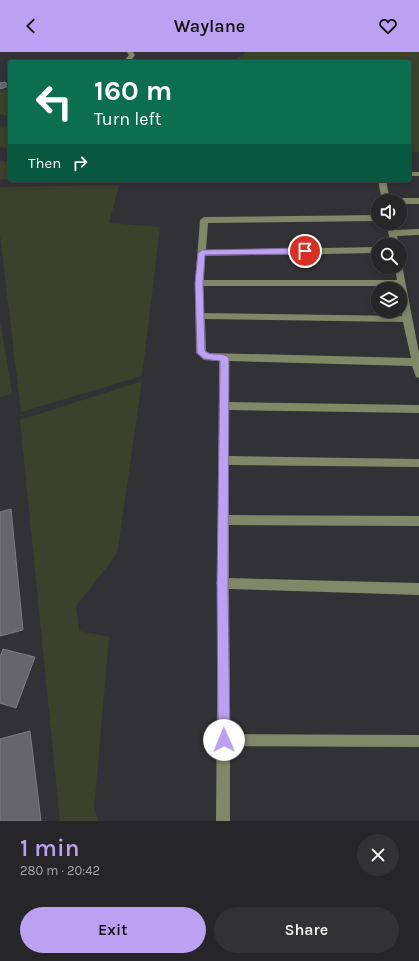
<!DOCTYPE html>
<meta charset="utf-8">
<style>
:root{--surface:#262628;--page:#323234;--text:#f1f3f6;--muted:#a4a5a8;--line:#424345;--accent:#bca0f2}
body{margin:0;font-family:Karla,sans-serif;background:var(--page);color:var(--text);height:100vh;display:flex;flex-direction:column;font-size:15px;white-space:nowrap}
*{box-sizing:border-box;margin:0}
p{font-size:13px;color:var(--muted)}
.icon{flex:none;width:22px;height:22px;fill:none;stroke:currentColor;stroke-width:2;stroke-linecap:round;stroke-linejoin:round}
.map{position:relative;height:769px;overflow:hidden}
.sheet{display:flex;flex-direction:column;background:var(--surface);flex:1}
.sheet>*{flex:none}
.banner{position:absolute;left:8px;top:8px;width:403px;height:122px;border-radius:4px;box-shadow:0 2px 6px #0003,0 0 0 1px var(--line);background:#0b6e4f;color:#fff;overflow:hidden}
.fabs{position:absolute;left:371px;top:142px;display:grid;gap:8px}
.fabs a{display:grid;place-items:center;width:36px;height:36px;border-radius:50%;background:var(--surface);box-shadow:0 2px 6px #0003,0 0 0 1px var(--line);font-size:20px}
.pin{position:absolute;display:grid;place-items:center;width:34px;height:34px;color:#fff;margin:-17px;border:2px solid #fff;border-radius:50%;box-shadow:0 1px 4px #0007}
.me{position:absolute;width:44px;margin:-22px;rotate:359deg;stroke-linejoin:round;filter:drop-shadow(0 0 3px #0008)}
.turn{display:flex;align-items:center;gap:14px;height:84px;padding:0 20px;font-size:18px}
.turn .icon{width:52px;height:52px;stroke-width:2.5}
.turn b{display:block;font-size:28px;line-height:34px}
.then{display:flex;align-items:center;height:38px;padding:0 20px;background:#0003;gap:8px;font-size:15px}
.round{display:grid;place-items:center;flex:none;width:42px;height:42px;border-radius:21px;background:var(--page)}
.head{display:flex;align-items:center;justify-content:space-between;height:68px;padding:0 20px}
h1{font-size:24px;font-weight:600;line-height:30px;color:var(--accent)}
.button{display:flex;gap:8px;margin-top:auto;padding:8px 20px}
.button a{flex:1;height:46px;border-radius:24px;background:var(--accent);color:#111;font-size:16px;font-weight:600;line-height:46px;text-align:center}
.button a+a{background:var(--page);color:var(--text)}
header{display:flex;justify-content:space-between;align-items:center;height:52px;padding:0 20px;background:var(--accent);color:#111;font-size:18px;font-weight:600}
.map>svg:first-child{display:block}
.green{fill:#3c412b}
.building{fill:#66666a;stroke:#7c7c81}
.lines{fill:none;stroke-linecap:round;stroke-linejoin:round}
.minor{fill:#818769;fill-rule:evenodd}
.route{fill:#bca0f2;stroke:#7a689d}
</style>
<header><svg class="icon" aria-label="back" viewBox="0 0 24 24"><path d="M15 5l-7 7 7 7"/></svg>Waylane<svg class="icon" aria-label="heart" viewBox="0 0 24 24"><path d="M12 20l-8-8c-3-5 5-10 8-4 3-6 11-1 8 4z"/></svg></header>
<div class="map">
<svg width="419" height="769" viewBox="0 0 419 769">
<rect width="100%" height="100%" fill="#323236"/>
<g class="green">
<polygon points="245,0 419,0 419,100 409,100 409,10 229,10 244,3"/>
<polygon points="10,37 10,64 0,62 0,39"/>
<polygon points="10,75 10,97 0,95 0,76"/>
<polygon points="0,109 10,110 10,127 0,127"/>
<polygon points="119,133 109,171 160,175 142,324 21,360 0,183 0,135"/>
<polygon points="0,270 12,342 0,345"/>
<polygon points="142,329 117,502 76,554 79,579 109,585 94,757 99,769 60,769 20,368"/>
</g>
<g class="building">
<polygon points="5,30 9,34 0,37 0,31"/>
<polygon points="11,457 23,578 0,584 0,460"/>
<polygon points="3,597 35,605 16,656 0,651 0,605"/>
<polygon points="30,679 41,769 0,769 0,687"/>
</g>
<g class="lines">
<g class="minor">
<polygon points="127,0 133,0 135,3 130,10 123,10 129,3"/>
<rect x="409" y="120" width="10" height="4"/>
<polygon points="378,128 386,128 390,149 382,149"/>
<polygon points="400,146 419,146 419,152 400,152 400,149 396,149"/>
<path d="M378 163V169L208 171 206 198 378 195V201L205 204 204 228H397L395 215H400V212L402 213 419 301V326L416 325 412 314 229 309V350L419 353V361L229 358V404L419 407V415L229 413V463L419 464V474L229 473V526L419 531V543L229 537 230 682 419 683V695L230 694V769H216L218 534 216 531 218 527 219 309 204 308 196 301 195 231 200 168 204 165ZM203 234H398V237H400L402 264 204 261ZM205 267 403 270 411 306 209 301 206 299Z"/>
<polygon points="386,171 394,171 396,178 419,177 419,183 397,184 399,193 391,193"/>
</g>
</g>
<path class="route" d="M305 196 308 199 305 202 205 203 203 231 205 299C212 305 223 299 229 306L228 531 230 688 228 692 224 694 220 692 218 688 217 531 220 309 204 307 197 301 195 231 198 201 202 198Z"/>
</svg>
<div class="fabs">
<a><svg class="icon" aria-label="sound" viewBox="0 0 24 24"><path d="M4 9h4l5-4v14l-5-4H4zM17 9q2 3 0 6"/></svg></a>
<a><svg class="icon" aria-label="search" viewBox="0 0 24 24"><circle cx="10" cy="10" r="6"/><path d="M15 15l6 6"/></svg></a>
<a><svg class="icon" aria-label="layers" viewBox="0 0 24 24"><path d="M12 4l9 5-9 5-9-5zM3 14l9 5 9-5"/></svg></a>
</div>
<div class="pin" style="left:305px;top:199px;background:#d93025"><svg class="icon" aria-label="arrive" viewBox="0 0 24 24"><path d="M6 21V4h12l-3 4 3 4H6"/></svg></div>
<svg class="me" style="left:224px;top:688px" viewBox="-20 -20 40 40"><circle r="19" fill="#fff"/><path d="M0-13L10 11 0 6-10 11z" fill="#bca0f2"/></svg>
<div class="banner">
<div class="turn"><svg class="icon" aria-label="left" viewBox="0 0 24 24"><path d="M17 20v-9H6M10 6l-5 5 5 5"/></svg><div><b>160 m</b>Turn left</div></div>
<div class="then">Then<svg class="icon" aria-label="right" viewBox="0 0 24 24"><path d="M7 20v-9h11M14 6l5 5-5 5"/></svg></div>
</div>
</div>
<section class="sheet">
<div class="head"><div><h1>1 min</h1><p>280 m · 20:42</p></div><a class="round"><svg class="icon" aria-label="close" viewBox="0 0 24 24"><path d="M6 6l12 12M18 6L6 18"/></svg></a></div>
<div class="button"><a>Exit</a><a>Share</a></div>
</section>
